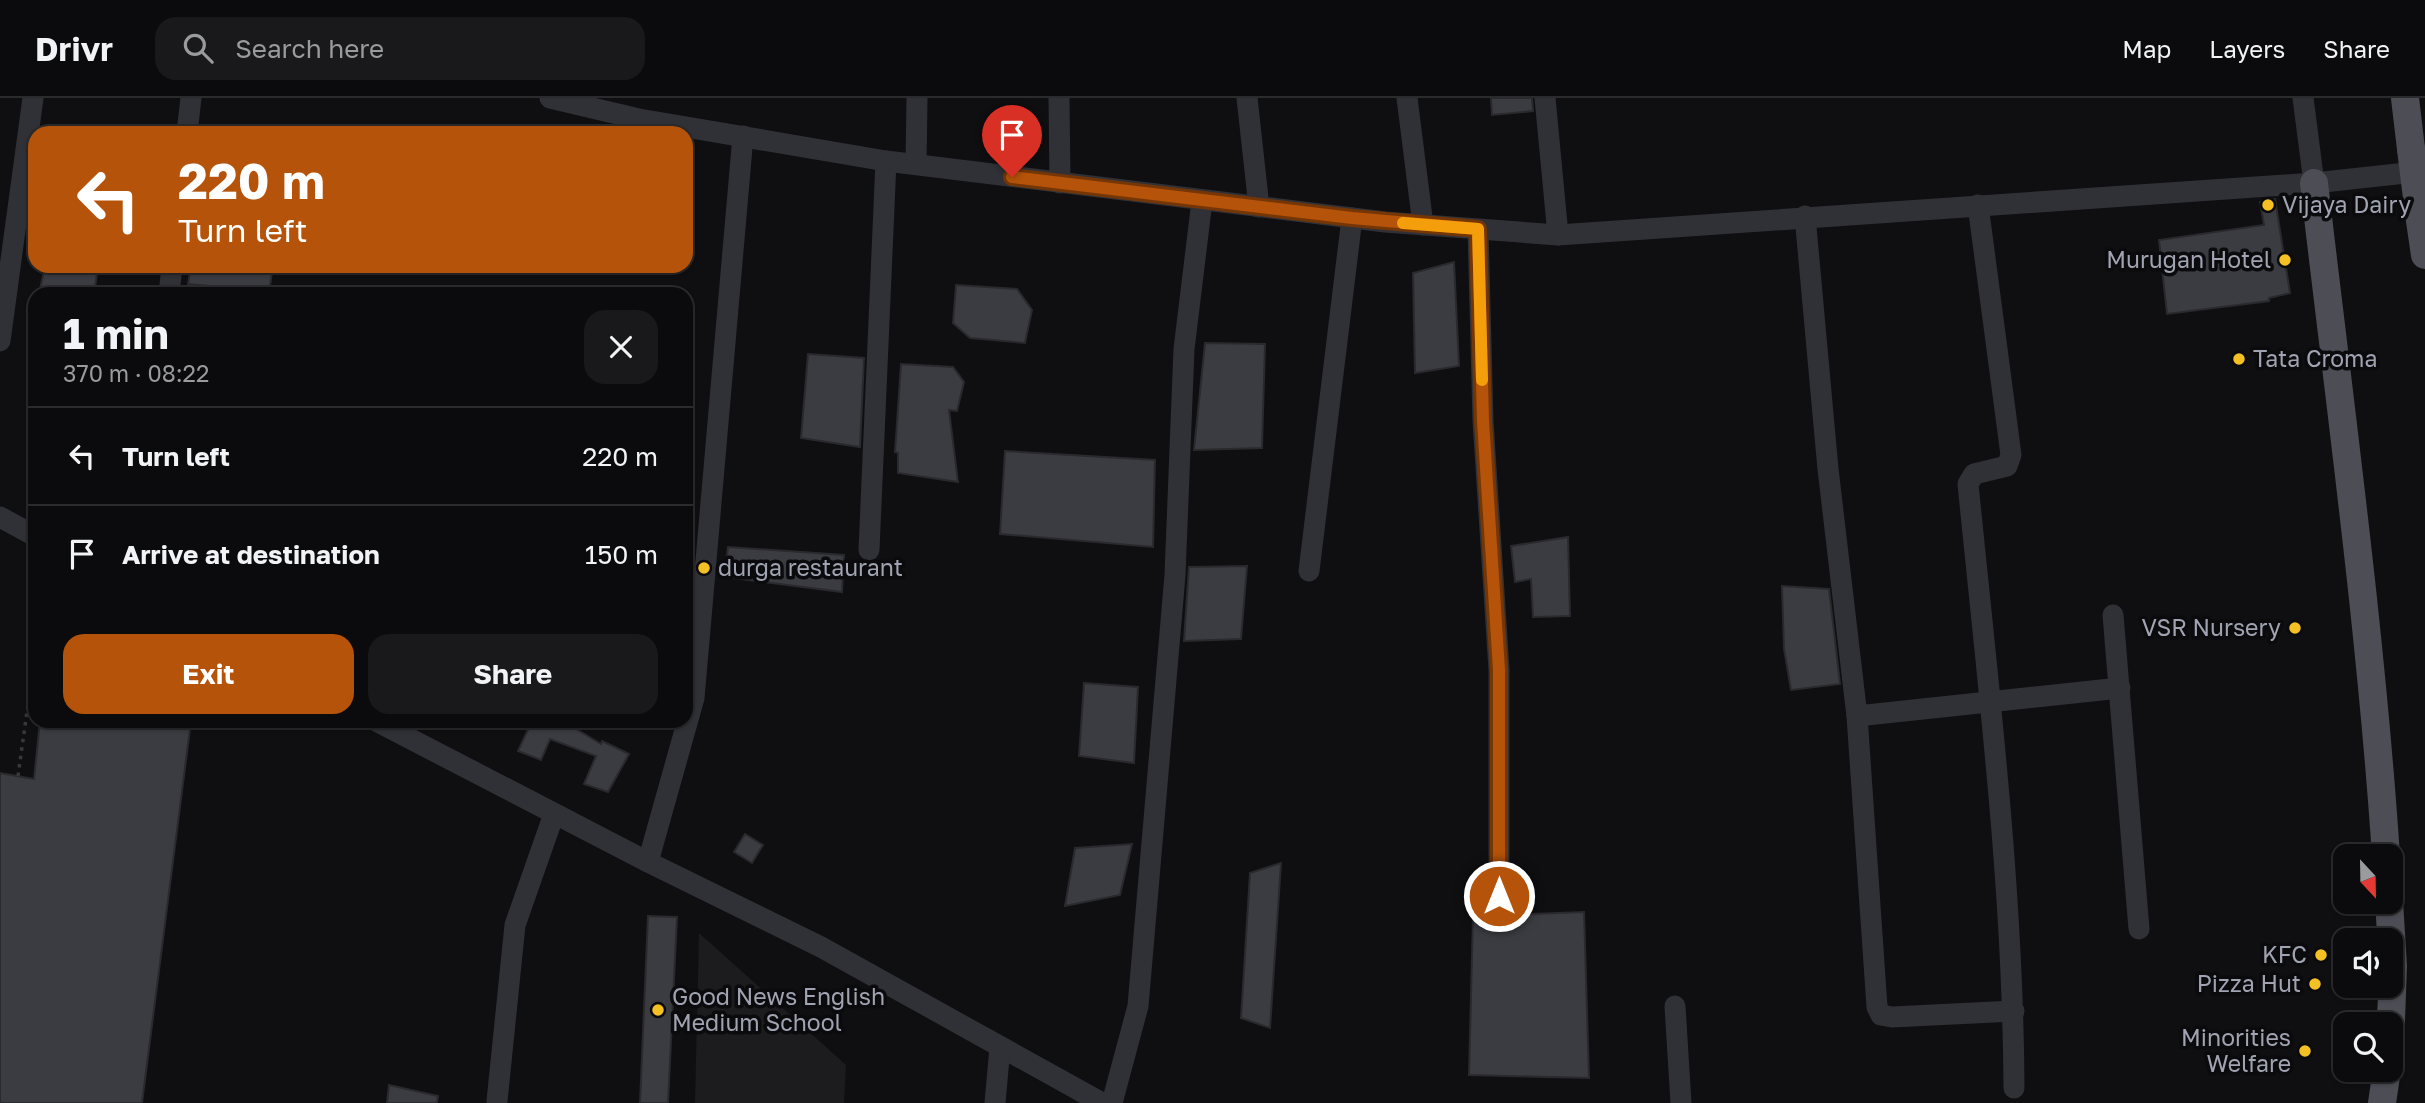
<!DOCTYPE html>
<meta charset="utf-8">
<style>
:root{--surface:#0b0b0d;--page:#19191b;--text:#f1f3f6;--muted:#9a9b9d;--line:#2b2b2e;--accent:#b45309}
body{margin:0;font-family:"Golos Text",sans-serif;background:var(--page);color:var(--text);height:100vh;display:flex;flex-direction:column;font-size:26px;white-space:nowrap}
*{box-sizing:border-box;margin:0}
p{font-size:23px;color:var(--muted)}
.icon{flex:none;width:38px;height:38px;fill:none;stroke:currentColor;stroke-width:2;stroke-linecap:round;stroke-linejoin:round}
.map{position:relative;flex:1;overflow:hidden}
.drawer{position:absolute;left:28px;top:189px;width:665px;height:441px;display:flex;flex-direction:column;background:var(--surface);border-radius:21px;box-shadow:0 2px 5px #0004,0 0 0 2px var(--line)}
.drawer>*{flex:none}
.hud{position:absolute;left:28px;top:28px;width:665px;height:147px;border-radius:21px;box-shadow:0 2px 5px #0004,0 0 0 2px var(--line);background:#b45309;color:#fff;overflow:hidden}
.needle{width:46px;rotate:158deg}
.buttons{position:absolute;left:2333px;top:746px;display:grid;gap:14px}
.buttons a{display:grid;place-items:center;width:70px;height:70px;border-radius:14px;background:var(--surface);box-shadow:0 2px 5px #0004,0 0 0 2px var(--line);font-size:35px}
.pin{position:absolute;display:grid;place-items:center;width:60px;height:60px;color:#fff;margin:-72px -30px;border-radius:50% 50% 50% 0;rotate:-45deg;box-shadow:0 0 7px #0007}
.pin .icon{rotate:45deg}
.me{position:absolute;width:77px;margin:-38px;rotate:0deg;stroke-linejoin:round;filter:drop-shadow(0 0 5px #0008)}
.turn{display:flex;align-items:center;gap:24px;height:147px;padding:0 35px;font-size:32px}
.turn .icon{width:91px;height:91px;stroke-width:2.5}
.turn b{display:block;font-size:49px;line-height:60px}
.round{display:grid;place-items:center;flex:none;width:74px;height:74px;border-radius:21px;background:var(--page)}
.overview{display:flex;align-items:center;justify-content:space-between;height:119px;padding:0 35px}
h1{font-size:42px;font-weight:700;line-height:52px}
.action{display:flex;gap:14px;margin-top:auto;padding:14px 35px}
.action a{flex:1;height:80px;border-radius:21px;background:var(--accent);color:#fff;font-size:28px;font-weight:700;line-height:80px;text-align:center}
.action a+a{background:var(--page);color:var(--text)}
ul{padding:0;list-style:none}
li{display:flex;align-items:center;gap:21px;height:98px;padding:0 35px;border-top:2px solid var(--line)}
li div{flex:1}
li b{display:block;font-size:26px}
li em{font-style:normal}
header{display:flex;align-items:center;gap:42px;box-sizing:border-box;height:98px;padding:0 35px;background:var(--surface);border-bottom:2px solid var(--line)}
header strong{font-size:33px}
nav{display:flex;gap:38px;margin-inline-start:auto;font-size:24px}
.search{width:490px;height:63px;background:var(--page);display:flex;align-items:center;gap:18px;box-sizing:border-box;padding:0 24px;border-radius:21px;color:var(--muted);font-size:26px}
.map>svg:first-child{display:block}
.built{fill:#1c1b1e}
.building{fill:#3b3c41;stroke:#2a292d;stroke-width:2}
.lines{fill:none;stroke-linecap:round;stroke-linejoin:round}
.path{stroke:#36383d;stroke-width:3.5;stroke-dasharray:3.5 5;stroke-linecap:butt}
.minor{stroke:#303136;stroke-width:21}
.major{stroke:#4c4d55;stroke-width:28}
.major-bridge{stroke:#4c4d55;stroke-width:28}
.route-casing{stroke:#753606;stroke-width:18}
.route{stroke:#b45309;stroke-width:12}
.slow{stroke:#f59e0b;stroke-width:12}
.poi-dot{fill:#f4c024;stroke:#0b0a0c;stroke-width:2.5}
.labels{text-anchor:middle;stroke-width:7;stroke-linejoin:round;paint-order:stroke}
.poi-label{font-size:23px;fill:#a0a4b2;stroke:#0b0a0c;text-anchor:end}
</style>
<header>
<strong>Drivr</strong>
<div class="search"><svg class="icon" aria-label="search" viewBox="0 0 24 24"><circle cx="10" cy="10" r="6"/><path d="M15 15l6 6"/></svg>Search here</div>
<nav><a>Map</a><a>Layers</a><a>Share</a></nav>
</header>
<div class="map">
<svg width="2425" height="1005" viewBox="0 0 2425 1005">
<rect width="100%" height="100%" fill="#0f0f11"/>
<polygon class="built" points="699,835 846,967 844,1005 695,1005"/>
<g class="building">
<polygon points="1491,0 1532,0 1533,13 1492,17"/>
<polygon points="2275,101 2290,195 2269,200 2269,203 2167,216 2159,142 2264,127 2260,104"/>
<polygon points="1454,164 1459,268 1415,275 1413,175"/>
<polygon points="45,168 98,168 94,196 39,196"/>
<polygon points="191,168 273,168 269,194 188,186"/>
<polygon points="956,187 1017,191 1032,212 1025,245 970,240 953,225"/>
<polygon points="1205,245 1265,246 1262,350 1194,352"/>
<polygon points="808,256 864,260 860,349 801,340"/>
<polygon points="901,266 953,269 964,284 957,313 949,312 958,384 898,375 898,355 895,354"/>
<polygon points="1005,353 1155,362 1153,449 1000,436"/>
<polygon points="1568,439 1570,518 1533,519 1531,481 1515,484 1511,448"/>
<polygon points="728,449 844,457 842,494 724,479"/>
<polygon points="1247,468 1241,541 1184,543 1189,469"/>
<polygon points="1782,488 1829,491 1840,586 1791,592 1784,551"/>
<polygon points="1084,585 1138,589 1134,665 1079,658"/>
<polygon points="40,623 191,623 142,1005 0,1005 0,675 34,681"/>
<polygon points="532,623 563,623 601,646 602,643 629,656 608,694 584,686 596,658 550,641 541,662 518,653"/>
<polygon points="745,736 763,747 752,765 734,754"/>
<polygon points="1132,746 1120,797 1065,808 1075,750"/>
<polygon points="1281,765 1270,930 1241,920 1250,775"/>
<polygon points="1584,814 1589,980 1469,977 1473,818"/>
<polygon points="648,818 677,819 668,1005 640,1005"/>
<polygon points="389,987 438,998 437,1005 387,1005"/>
</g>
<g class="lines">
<polyline class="path" points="18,678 35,556"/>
<g class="minor">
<polyline points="550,0 639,21 886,63 1385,124 1558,137 2314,85 2425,73"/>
<polyline points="1059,0 1060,85"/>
<polyline points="1247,0 1259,109"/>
<polyline points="1407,0 1423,127"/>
<polyline points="1545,0 1558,137"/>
<polyline points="2303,0 2314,85"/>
<polyline points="187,35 191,0"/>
<polyline points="916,66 917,0"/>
<path d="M1978 107 2011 357 2007 368 1974 376 1968 386C1988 587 2013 788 2014 990"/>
<polyline points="1805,118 1828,371 1857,618 1877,909 1881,917 1892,919 2014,913"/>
<polyline points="1478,131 1483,323 1499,572 1499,798"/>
<polyline points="169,196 172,168"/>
<polyline points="0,243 33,0"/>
<polyline points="0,419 35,438"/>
<polyline points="869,452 886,63"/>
<polyline points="1309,473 1352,120"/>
<polyline points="2113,517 2139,831"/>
<polyline points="1857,618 2120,590"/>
<polyline points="376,623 648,764 821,849 1102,1005"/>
<polyline points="648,764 694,600 743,38"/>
<polyline points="1675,908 1681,1005"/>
<polyline points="497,1003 515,827 554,716"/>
<polyline points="995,1005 1000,949"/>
<polyline points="1112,1005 1138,908 1175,477 1184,251 1202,103"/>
</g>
<g class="major">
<polyline points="2405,0 2411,51"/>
<path d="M2314 85C2340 309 2371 533 2386 758"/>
<polyline points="2419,116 2425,157"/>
<polyline points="2389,803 2393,868 2390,949"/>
<polyline points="2382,1005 2387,971"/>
</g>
<polyline class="major-bridge" points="2411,51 2419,116"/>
</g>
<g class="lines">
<defs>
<polyline id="route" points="1012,79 1352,120 1478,131 1483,323 1499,572 1499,798"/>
</defs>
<use href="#route" class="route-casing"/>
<use href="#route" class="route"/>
<polyline class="slow" points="1403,125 1478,131 1482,282"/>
</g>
<g class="poi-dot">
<circle cx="2268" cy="107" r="7"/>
<circle cx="2285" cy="162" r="7"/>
<circle cx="2239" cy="261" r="7"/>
<circle cx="704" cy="470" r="7"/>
<circle cx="2295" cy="530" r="7"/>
<circle cx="2321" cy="857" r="7"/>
<circle cx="2315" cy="886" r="7"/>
<circle cx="658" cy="912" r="7"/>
<circle cx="2305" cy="953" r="7"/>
</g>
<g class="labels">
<g class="poi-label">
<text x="2282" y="115" text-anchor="start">Vijaya Dairy</text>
<text x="2271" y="170">Murugan Hotel</text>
<text x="2253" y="269" text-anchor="start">Tata Croma</text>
<text x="718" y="478" text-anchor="start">durga restaurant</text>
<text x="2281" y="538">VSR Nursery</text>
<text x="2307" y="865">KFC</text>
<text x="2301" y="894">Pizza Hut</text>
<text x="672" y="907" text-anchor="start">Good News English<tspan x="672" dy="26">Medium School</tspan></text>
<text x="2291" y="948">Minorities<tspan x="2291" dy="26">Welfare</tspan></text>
</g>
</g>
</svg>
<div class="buttons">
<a><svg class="needle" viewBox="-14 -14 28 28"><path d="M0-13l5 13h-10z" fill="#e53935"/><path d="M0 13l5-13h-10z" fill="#9a9b9d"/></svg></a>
<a><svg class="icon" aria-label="sound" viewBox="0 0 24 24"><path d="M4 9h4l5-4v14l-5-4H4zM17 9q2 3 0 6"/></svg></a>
<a><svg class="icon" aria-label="search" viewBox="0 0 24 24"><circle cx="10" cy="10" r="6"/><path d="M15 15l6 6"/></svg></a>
</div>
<div class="pin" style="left:1012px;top:79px;background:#d93025"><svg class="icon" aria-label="arrive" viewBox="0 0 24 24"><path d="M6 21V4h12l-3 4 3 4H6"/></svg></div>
<svg class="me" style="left:1499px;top:798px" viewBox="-20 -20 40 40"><circle r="17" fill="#b45309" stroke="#fff" stroke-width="3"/><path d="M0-11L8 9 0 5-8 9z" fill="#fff"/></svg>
<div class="hud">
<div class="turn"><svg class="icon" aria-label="left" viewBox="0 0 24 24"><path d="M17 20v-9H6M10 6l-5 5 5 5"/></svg><div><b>220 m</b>Turn left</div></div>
</div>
<section class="drawer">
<div class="overview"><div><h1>1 min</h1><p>370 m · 08:22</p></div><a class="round"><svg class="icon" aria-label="close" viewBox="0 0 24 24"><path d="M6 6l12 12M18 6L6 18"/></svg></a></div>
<ul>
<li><svg class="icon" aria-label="left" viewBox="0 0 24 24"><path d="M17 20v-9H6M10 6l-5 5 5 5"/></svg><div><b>Turn left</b></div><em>220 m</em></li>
<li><svg class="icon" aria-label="arrive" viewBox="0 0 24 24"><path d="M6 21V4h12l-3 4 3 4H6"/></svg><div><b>Arrive at destination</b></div><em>150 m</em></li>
</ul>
<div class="action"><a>Exit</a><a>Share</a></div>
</section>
</div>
